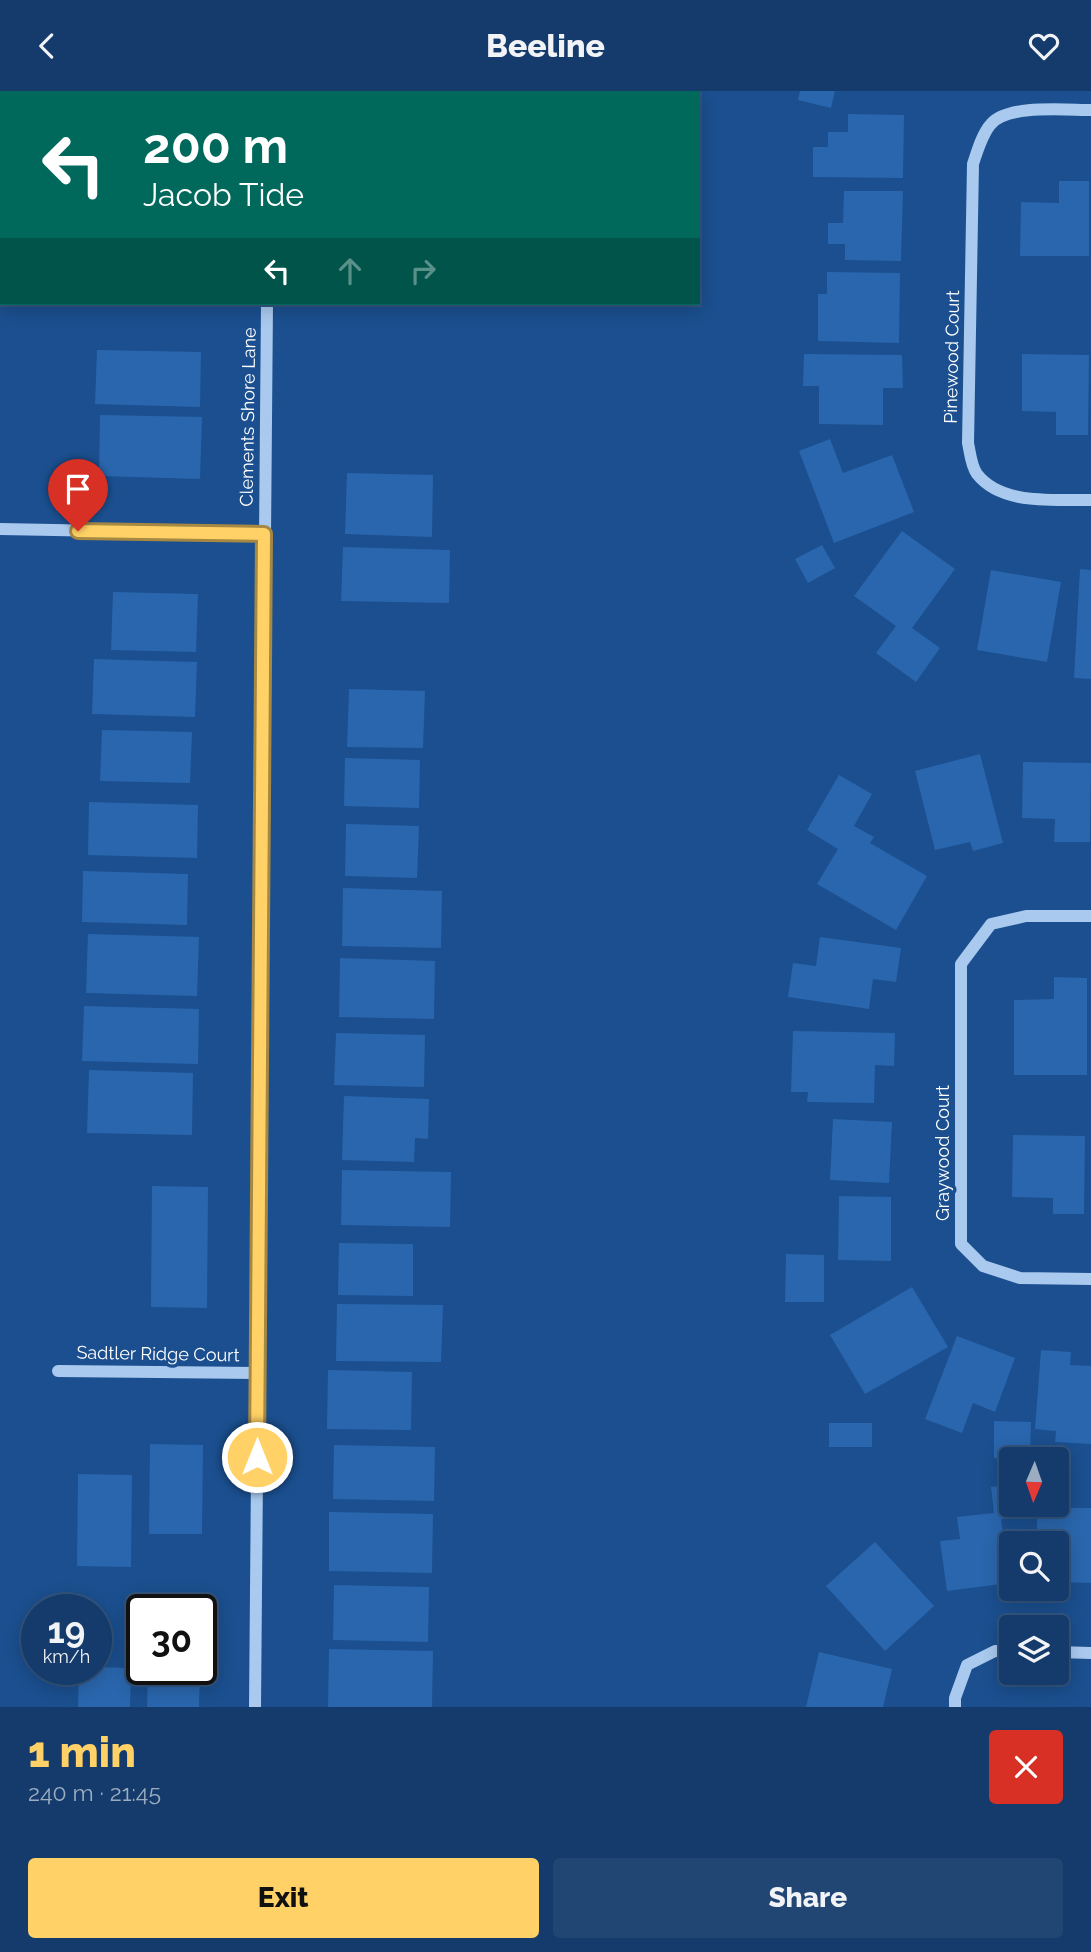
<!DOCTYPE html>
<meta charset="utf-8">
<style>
:root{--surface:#143b6b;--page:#214673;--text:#f1f3f6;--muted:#9dadc1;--line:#33557e;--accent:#ffd166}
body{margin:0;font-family:Raleway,sans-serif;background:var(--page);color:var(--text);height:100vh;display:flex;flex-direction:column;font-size:26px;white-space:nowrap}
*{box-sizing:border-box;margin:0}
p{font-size:23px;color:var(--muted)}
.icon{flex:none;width:38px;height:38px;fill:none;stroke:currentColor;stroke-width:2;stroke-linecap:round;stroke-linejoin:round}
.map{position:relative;height:1616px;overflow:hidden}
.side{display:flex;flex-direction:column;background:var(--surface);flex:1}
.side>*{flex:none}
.guide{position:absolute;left:0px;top:0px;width:700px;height:214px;box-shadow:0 4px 18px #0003,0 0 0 2px var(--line);background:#00695c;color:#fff;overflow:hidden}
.needle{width:46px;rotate:182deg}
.buttons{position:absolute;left:999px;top:1356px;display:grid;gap:14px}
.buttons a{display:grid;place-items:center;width:70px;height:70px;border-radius:7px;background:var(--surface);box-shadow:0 4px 18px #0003,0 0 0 2px var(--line);font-size:35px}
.speed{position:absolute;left:21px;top:1503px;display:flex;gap:14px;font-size:35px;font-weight:700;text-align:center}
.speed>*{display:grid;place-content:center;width:91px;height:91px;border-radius:50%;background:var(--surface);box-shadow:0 4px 18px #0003,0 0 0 2px var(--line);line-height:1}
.speed small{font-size:18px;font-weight:400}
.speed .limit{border:4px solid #111;border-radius:10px;background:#fff;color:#111}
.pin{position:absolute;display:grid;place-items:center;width:60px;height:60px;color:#fff;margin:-72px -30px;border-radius:50% 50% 50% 0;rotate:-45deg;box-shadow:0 0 7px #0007}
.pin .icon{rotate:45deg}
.me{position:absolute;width:77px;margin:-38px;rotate:0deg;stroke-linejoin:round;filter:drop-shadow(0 0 5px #0008)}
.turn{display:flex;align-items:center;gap:24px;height:147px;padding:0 28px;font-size:32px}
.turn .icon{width:91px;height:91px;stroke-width:2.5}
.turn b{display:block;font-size:49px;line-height:60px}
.lanes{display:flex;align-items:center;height:66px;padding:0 28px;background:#0003;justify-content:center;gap:35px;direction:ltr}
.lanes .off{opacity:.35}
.round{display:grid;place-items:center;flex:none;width:74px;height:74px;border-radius:7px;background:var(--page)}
.head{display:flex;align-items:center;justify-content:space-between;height:119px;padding:0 28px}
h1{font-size:42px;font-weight:800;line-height:52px;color:var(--accent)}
.primary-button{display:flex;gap:14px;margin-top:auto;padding:14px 28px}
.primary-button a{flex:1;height:80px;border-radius:7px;background:var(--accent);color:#111;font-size:28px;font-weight:800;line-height:80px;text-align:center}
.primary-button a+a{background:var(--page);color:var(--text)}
header{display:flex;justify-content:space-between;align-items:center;height:91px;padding:0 28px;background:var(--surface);font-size:32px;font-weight:800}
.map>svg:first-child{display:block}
.building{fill:#2a66ad}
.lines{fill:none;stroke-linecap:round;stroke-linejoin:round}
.minor{stroke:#a9c9ee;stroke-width:12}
.route-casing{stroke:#a68842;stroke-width:18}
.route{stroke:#ffd166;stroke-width:12}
.labels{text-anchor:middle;stroke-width:7;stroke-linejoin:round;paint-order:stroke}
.street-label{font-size:18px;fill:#fff;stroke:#1b4f8f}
</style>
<header><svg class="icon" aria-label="back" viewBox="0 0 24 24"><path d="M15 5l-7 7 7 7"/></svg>Beeline<svg class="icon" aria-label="heart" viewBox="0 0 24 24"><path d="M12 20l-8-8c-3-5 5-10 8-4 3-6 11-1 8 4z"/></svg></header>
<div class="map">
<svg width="1091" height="1616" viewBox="0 0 1091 1616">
<rect width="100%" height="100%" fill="#1b4f8f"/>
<g class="building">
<polygon points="800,0 835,0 831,17 798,9"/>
<polygon points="848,23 904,24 903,87 813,86 813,56 828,56 828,41 848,41"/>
<polygon points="1059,90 1089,90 1089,165 1020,165 1021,111 1059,112"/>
<polygon points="844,100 903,100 901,170 845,169 845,153 828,153 828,132 843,132"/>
<polygon points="827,181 900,182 899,252 818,250 818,203 827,203"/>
<polygon points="97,259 201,261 200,316 95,313"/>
<polygon points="804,263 902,264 903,297 883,297 883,334 819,333 819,295 803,295"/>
<polygon points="1022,263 1089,264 1088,344 1056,344 1056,321 1022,320"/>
<polygon points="100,324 202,326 200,388 99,385"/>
<polygon points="830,348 843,382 892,364 914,421 834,452 799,360"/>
<polygon points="347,382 433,384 432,446 345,443"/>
<polygon points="902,440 955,478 912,537 940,557 916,591 876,562 896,535 854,505"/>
<polygon points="822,454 835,477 808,492 795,468"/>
<polygon points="343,456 450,459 449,512 341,510"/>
<polygon points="1080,478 1091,479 1091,588 1074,587"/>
<polygon points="991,479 1061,491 1047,571 977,559"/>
<polygon points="113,501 198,503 196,561 111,559"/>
<polygon points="94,568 197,571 195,626 92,623"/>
<polygon points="349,598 425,600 423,657 347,656"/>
<polygon points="102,639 192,641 190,692 100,690"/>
<polygon points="980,663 1003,752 973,760 970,751 935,759 915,680"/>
<polygon points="345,667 420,669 419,717 344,715"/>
<polygon points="1023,671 1091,672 1090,751 1054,751 1055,728 1022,727"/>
<polygon points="839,684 872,703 854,735 874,746 870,752 927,785 896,839 817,793 838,758 807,739"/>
<polygon points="89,711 198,714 197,767 88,764"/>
<polygon points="346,733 419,735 417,787 345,785"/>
<polygon points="83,780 188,783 187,834 82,831"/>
<polygon points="343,797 442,800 441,857 342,855"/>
<polygon points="88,843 199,846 197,905 86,902"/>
<polygon points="820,846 901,857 896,891 873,888 869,918 788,906 793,872 816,875"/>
<polygon points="340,867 435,870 434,928 339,926"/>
<polygon points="1054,886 1087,887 1087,984 1014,984 1014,909 1054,908"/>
<polygon points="84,915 199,918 198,973 82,970"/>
<polygon points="793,940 895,942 894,975 875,974 874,1012 807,1011 808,1001 791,1001"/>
<polygon points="336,942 425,944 424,996 334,994"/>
<polygon points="89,979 193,982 192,1044 87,1042"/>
<polygon points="344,1005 429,1008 428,1048 415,1047 414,1071 342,1069"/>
<polygon points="833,1028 892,1031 889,1092 830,1089"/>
<polygon points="1013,1044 1085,1045 1084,1123 1053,1123 1053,1107 1012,1106"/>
<polygon points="342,1079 451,1081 450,1136 341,1134"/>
<polygon points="152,1095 208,1096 207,1217 151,1216"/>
<polygon points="839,1105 891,1106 891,1170 838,1169"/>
<polygon points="339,1152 413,1153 413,1205 338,1204"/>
<polygon points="786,1163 824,1164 824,1211 785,1211"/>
<polygon points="912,1196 948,1256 865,1303 830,1244"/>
<polygon points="337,1213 443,1214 441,1271 336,1270"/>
<polygon points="957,1245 1015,1267 995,1321 973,1312 962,1342 925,1328"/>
<polygon points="1041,1259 1071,1261 1070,1274 1091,1275 1091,1353 1055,1351 1056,1340 1035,1338"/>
<polygon points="328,1279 412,1281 411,1339 327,1338"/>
<polygon points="994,1330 1031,1331 1030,1368 994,1367"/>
<rect x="829" y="1332" width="43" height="24"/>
<polygon points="150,1353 203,1354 202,1443 149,1443"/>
<polygon points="334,1354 435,1356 434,1410 333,1408"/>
<polygon points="78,1383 132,1384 131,1476 77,1475"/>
<polygon points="1012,1394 1012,1414 1023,1414 1024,1425 1001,1428 1009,1492 947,1500 940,1450 960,1448 957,1426 994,1422 991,1396"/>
<polygon points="1057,1398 1064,1398 1064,1417 1091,1417 1091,1492 1057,1491 1057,1452 1037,1452 1037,1414 1057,1414"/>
<polygon points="329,1421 433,1423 432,1482 329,1480"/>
<polygon points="875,1451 934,1515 885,1560 826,1495"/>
<polygon points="334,1494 429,1496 428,1551 333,1549"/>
<polygon points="329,1558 433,1560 432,1616 328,1616"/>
<polygon points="819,1561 892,1578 883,1616 806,1616"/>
<polygon points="96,1576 131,1577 130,1616 78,1616 79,1578 96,1578"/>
<polygon points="148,1578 200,1578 199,1616 147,1616"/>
</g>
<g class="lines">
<g class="minor">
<polyline points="267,0 268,2"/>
<path d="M1091 19C1066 19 1008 13 991 33 982 43 977 61 973 73L968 352C970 361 971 375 977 383 1002 415 1055 408 1091 409"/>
<polyline points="0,438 264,443"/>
<polyline points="1091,825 1026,825 991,833 961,873 961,1153 983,1175 1020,1187 1091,1188"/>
<polyline points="58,1280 257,1282"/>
<polyline points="1057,1561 1091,1562"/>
<polyline points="255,1616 267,212"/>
<polyline points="955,1616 955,1607 967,1574 995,1560 1012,1560"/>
</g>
</g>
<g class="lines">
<defs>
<polyline id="route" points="78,440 264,443 257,1366"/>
</defs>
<use href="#route" class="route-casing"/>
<use href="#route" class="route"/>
</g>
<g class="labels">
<g class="street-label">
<text transform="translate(952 266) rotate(-89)" y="6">Pinewood Court</text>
<text transform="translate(248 326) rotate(-89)" y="6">Clements Shore Lane</text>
<text transform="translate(943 1062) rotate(-90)" y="6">Graywood Court</text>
<text transform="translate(158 1263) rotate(1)" y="6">Sadtler Ridge Court</text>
</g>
</g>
</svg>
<div class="buttons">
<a><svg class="needle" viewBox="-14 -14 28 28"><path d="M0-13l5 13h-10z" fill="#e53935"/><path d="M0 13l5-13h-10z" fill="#9dadc1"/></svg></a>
<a><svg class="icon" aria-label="search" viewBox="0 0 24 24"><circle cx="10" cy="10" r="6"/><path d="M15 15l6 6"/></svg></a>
<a><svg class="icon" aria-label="layers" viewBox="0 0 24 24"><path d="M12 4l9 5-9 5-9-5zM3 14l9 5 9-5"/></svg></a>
</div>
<div class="speed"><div>19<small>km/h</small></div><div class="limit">30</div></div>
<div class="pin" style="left:78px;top:440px;background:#d93025"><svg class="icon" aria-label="arrive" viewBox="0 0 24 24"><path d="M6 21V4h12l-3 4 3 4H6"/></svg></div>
<svg class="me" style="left:257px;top:1366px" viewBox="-20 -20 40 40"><circle r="17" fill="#ffd166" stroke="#fff" stroke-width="3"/><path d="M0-11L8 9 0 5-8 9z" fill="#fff"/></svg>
<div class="guide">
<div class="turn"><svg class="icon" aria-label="left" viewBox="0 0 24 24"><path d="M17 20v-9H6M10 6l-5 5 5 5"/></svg><div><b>200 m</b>Jacob Tide</div></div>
<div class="lanes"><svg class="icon" aria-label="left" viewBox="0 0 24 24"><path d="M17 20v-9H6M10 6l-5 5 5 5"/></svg><svg class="icon off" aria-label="ahead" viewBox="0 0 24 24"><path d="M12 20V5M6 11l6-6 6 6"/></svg><svg class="icon off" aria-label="right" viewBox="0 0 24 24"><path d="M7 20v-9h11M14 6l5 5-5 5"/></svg></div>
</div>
</div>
<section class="side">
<div class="head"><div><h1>1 min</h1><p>240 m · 21:45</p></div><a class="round" style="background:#d93025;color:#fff"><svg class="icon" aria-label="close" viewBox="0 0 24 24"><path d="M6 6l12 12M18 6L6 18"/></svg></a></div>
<div class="primary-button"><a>Exit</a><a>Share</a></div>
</section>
